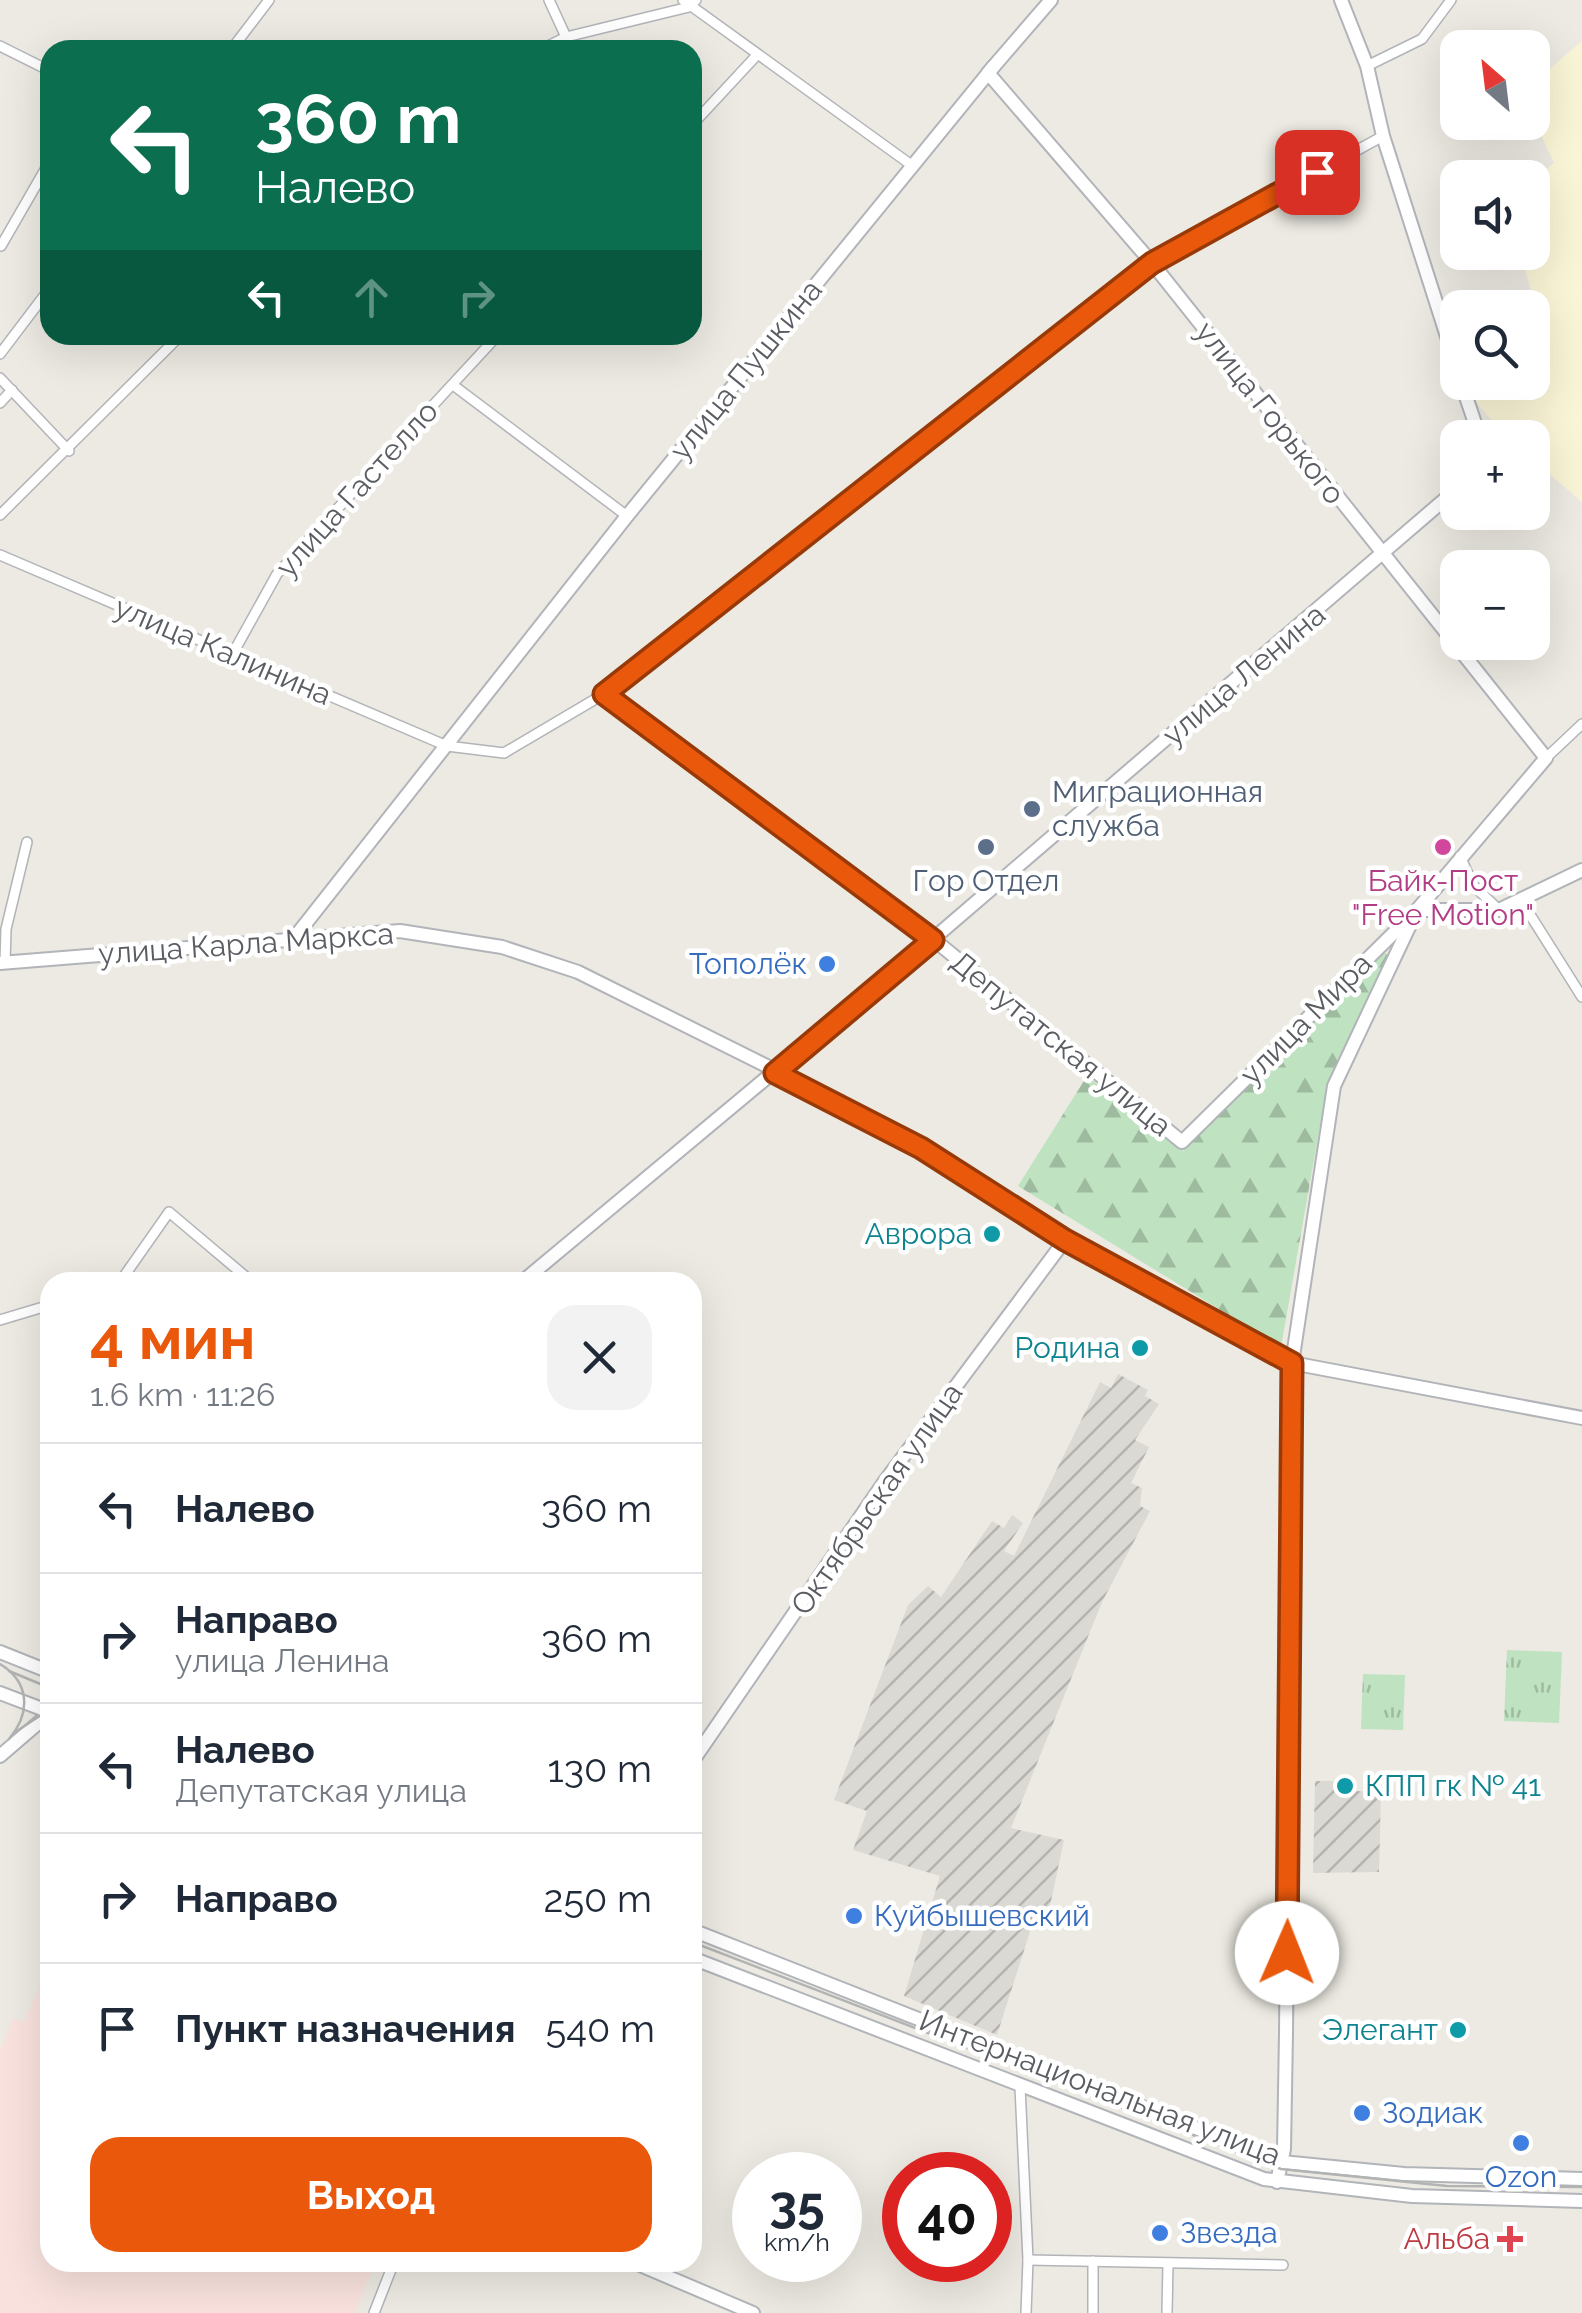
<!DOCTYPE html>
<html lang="ru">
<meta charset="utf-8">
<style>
:root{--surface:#fff;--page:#f2f2f3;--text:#1f2937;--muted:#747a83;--line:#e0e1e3;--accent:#ea580c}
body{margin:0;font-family:Raleway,sans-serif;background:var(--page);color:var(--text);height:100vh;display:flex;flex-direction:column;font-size:38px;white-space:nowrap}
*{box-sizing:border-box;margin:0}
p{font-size:32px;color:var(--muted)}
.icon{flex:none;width:55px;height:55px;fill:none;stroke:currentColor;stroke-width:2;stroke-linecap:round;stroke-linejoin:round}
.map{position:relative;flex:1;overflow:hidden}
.sheet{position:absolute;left:40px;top:1272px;width:662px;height:1000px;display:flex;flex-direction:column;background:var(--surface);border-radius:30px;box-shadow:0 10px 40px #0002}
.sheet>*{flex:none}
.guide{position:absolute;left:40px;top:40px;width:662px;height:305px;border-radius:30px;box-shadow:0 10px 40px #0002;background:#0b6e4f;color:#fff;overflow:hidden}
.needle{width:65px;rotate:332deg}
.fabs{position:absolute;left:1440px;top:30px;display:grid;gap:20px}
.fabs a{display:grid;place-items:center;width:110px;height:110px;border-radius:20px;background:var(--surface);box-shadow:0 10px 40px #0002;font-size:50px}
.speed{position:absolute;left:732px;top:2152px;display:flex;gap:20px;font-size:50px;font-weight:700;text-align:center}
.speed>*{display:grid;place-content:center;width:130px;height:130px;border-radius:50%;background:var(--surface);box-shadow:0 10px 40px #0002;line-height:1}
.speed small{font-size:25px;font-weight:400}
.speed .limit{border:15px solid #d22;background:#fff;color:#111}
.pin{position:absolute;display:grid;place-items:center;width:85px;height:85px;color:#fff;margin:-42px;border-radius:20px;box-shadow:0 5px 15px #0006}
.me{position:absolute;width:110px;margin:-55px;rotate:1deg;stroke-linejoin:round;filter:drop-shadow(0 0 8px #0008)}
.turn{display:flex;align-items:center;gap:35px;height:210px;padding:0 50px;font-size:45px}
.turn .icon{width:130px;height:130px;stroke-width:2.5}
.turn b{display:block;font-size:70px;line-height:85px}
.lanes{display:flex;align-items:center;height:95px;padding:0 50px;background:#0003;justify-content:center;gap:50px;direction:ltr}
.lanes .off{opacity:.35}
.round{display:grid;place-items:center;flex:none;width:105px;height:105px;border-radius:30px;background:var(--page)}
.headline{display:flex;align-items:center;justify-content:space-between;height:170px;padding:0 50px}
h1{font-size:60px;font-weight:700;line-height:75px;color:var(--accent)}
.cta{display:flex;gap:20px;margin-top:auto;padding:20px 50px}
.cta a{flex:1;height:115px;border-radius:30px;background:var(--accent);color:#fff;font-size:40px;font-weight:700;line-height:115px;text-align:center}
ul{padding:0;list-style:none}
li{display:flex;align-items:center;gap:30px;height:130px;padding:0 50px;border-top:2px solid var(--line)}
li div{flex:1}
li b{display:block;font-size:38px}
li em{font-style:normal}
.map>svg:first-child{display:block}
.commercial{fill:#fbf5d7}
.industrial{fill:url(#industrial-furrows)}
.medical{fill:#f9e2de}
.forest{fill:url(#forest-firs)}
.park{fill:url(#park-tufts)}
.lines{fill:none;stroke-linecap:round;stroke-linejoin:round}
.street-casing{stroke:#b2b4b8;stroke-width:12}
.secondary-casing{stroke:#b1b4b9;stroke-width:16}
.street{stroke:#fff;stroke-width:9}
.secondary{stroke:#fff;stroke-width:12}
.tram{stroke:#b2b3b3;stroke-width:2.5}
.route-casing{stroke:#983908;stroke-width:25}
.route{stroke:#ea580c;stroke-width:18}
.service-dot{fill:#5c6f8a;stroke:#fff;stroke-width:4}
.hotel-dot{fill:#d1479c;stroke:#fff;stroke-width:4}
.shop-dot{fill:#3f7fe0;stroke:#fff;stroke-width:4}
.culture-dot{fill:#0f9aa8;stroke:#fff;stroke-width:4}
.health-dot{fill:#e0444e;stroke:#fff;stroke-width:4}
.labels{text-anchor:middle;stroke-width:9;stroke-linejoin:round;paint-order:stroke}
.street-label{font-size:30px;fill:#5a5d62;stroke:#fff}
.service-label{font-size:30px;fill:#4e5e75;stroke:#fff;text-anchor:start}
.hotel-label{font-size:30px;fill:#b23c85;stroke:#fff}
.shop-label{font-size:30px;fill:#366cbe;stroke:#fff;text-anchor:start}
.culture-label{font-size:30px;fill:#0d838f;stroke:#fff;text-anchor:end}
.health-label{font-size:30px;fill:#be3a42;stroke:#fff;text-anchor:end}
</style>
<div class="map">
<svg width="1582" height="2313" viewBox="0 0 1582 2313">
<defs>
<pattern id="industrial-furrows" width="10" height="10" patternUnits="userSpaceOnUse" patternTransform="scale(2.5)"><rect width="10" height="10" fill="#dbd9d4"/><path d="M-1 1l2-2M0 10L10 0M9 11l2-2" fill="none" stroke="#b5b3af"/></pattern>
<pattern id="forest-firs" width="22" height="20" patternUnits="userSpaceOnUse" patternTransform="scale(2.5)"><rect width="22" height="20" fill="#bfe3c1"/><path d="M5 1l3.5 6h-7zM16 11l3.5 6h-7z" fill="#9ebba0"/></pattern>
<pattern id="park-tufts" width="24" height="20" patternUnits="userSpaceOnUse" patternTransform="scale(2.5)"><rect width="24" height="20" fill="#bfe3c1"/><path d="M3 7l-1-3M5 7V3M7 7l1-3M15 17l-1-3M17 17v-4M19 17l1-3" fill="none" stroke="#9ebba0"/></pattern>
</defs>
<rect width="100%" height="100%" fill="#eceae2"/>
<polygon class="commercial" points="1582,41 1582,502 1533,460 1532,438 1505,437 1474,399 1469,383 1532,382 1532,308 1508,307 1531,290 1520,253 1532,252 1533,180 1554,163 1533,117 1533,83"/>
<g class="industrial">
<polygon points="1118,1374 1148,1390 1145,1396 1159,1404 1135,1440 1149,1447 1131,1483 1142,1488 1140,1506 1150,1511 1102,1602 1011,1828 1064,1840 1048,1915 1036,1913 997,2035 904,1996 940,1876 853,1850 867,1811 834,1800 908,1605 928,1586 941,1597 992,1521 1004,1528 1012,1515 1023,1523 1004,1551 1014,1556 1100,1382 1111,1388"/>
<polygon points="1315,1781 1352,1781 1353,1791 1381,1792 1379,1872 1313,1873"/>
</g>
<polygon class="medical" points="50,1962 50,2262 375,2263 355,2313 0,2313 0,2051 12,2019 24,2021"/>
<polygon class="forest" points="1381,950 1393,959 1327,1086 1281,1347 1018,1186 1087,1076 1183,1151"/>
<g class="park">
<polygon points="1507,1650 1562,1652 1559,1723 1504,1721"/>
<polygon points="1363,1674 1405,1675 1403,1730 1361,1729"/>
</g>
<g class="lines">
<defs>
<g id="street">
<polyline points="549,0 566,37"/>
<polyline points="683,0 910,164"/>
<polyline points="0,46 50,71"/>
<polyline points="231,50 269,0"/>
<polyline points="540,50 566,37 689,7 696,0"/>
<polyline points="1367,66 1422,39 1451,0"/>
<polyline points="692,125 757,55"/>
<polyline points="1,246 50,161"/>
<polyline points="0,354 50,288"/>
<polyline points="0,378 69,451"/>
<polyline points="453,385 627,516"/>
<polyline points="0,403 12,390"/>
<polyline points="0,515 181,335"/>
<polyline points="0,555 447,746 504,753 604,694 1152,263 1383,136"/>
<polyline points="232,655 277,574 498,335"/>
<polyline points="1546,758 1582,724"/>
<polyline points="1460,856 1473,885 1499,910"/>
<polyline points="1522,902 1582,997"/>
<polyline points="5,962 6,929 27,842"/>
<polyline points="120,1282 169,1212 252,1282"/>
<polyline points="0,1320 50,1305"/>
<polyline points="1020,2087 1028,2260 1026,2313"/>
<polyline points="1028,2260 1283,2265"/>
<polyline points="1093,2261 1093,2313"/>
<polyline points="374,2313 394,2262"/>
<polyline points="1167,2313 1168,2264"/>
</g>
<g id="secondary">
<polyline points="1341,0 1367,66 1383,136 1458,371"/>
<polyline points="1461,382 1480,438"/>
<polyline points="604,694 933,939 1182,1142 1417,910 1546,758 1152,263 988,73 1051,0"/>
<polyline points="295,937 627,516 994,66"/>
<polyline points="0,963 400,931 502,947 578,972 803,1084 921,1148 1065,1240 1292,1363 1582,1418"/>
<polyline points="522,1282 933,939 1458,488"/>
<polyline points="0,1652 50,1672"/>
<polyline points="0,1693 50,1712"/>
<polyline points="0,1756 50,1713"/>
<polyline points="692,1762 885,1481 1065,1240"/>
<polyline points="692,1930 1282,2162 1404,2174 1582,2179"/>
<polyline points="692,1958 1264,2179 1412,2196 1582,2201"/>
<polyline points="1277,2182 1284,2149 1286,2033 1292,1363 1334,1086 1417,910 1499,910 1582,870"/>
<polyline points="633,2262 753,2313"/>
</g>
</defs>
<use href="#street" class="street-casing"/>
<use href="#secondary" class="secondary-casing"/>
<use href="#street" class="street"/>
<use href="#secondary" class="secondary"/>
<g class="tram">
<path d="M0 1664C30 1682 31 1713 9 1739"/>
<polyline points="9,1671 50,1688"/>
<polyline points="17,1731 50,1709"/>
<polyline points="692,1942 1281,2169 1447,2186 1582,2187"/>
</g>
</g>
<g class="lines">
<defs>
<polyline id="route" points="1287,1953 1292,1363 1065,1240 921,1148 775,1073 933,940 604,694 1152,263 1317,172"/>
</defs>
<use href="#route" class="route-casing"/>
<use href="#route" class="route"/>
</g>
<g class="service-dot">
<circle cx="1032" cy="809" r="10"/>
<circle cx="986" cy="847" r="10"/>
</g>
<circle class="hotel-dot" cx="1443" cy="847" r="10"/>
<g class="shop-dot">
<circle cx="827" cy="964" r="10"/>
<circle cx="854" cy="1916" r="10"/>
<circle cx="1362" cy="2113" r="10"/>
<circle cx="1521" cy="2143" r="10"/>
<circle cx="1160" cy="2233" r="10"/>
</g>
<g class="culture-dot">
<circle cx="992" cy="1234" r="10"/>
<circle cx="1140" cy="1348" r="10"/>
<circle cx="1345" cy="1786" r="10"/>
<circle cx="1458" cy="2030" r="10"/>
</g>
<path class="health-dot" d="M1505 2224h10v10h10v10h-10v10h-10v-10h-10v-10h10z"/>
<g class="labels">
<g class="street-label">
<text transform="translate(746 370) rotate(-51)" y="10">улица Пушкина</text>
<text transform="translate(1270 413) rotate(52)" y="10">улица Горького</text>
<text transform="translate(357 489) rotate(-48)" y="10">улица Гастелло</text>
<text transform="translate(223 651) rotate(23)" y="10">улица Калинина</text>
<text transform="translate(1244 675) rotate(-40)" y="10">улица Ленина</text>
<text transform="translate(246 944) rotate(-4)" y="10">улица Карла Маркса</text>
<text transform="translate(1306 1019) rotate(-45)" y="10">улица Мира</text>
<text transform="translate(1061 1044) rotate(39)" y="10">Депутатская улица</text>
<text transform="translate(877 1499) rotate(-55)" y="10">Октябрьская улица</text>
<text transform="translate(1100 2088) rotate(21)" y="10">Интернациональная улица</text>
</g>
<g class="service-label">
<text x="1052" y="802">Миграционная<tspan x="1052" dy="34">служба</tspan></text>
<text x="986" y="891" text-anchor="middle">Гор Отдел</text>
</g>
<g class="hotel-label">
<text x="1443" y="891">Байк-Пост<tspan x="1443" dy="34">"Free Motion"</tspan></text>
</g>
<g class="shop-label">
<text x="807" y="974" text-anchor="end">Тополёк</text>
<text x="874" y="1926">Куйбышевский</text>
<text x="1382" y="2123">Зодиак</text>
<text x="1521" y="2187" text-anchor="middle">Ozon</text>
<text x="1180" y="2243">Звезда</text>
</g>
<g class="culture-label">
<text x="972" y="1244">Аврора</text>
<text x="1120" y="1358">Родина</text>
<text x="1365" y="1796" text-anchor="start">КПП гк № 41</text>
<text x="1438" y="2040">Элегант</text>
</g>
<g class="health-label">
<text x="1490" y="2249">Альба</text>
</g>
</g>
</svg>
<div class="fabs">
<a><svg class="needle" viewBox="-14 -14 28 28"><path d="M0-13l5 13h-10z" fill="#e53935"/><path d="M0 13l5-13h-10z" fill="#747a83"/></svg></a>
<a><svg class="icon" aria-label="sound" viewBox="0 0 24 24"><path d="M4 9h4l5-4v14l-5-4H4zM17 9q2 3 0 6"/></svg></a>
<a><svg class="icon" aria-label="search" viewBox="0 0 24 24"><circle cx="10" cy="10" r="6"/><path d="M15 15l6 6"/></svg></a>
<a>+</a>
<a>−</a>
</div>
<div class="speed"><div>35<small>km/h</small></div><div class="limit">40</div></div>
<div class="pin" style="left:1317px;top:172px;background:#d93025"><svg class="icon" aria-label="arrive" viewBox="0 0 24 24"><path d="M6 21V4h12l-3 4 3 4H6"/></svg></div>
<svg class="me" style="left:1287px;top:1953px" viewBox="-20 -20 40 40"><circle r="19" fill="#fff"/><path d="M0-13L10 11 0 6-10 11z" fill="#ea580c"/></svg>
<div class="guide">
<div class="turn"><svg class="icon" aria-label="left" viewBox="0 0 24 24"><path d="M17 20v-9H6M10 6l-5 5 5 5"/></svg><div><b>360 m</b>Налево</div></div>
<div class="lanes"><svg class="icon" aria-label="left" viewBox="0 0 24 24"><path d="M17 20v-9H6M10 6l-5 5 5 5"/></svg><svg class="icon off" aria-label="ahead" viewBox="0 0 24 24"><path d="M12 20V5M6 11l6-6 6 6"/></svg><svg class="icon off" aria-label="right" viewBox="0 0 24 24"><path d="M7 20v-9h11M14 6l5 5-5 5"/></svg></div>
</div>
<section class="sheet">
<div class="headline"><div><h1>4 мин</h1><p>1.6 km · 11:26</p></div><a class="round"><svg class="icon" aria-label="close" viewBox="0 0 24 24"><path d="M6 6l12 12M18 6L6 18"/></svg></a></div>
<ul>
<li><svg class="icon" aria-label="left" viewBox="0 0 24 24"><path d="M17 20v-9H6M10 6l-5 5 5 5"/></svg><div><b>Налево</b></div><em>360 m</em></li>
<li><svg class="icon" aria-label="right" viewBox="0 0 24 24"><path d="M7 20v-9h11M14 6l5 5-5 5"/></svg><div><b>Направо</b><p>улица Ленина</p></div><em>360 m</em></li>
<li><svg class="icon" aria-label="left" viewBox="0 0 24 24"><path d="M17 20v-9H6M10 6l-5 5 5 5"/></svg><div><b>Налево</b><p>Депутатская улица</p></div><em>130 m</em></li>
<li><svg class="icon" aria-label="right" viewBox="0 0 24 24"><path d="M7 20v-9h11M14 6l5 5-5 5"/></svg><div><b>Направо</b></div><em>250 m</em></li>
<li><svg class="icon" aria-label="arrive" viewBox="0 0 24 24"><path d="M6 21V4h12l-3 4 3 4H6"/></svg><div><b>Пункт назначения</b></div><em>540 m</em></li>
</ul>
<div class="cta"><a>Выход</a></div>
</section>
</div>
